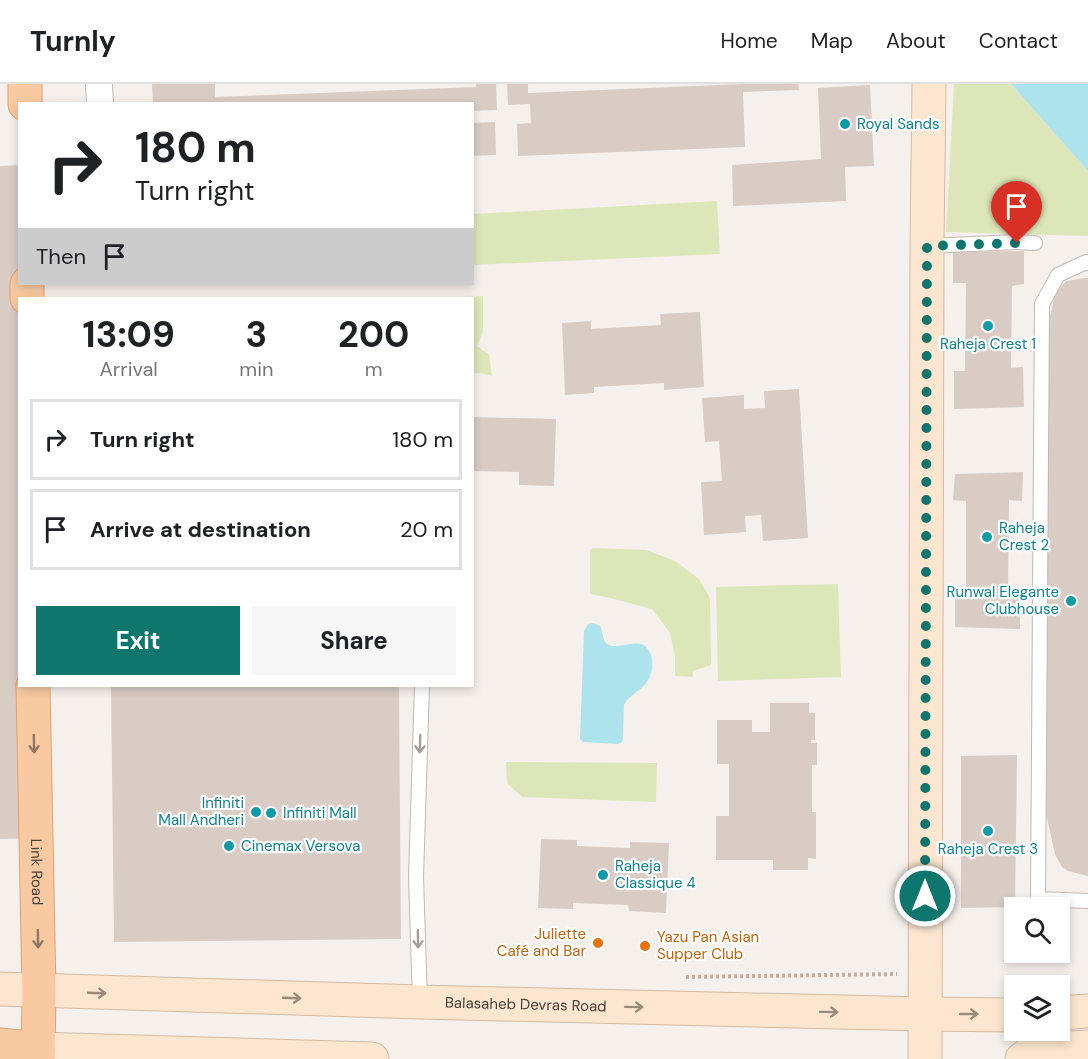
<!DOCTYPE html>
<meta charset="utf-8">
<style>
:root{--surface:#fff;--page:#f6f6f6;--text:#202124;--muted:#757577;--line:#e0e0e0;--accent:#0f766e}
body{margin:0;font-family:"DM Sans",sans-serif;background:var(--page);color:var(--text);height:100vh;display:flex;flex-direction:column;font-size:22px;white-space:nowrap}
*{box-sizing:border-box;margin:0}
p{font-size:20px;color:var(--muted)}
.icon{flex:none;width:33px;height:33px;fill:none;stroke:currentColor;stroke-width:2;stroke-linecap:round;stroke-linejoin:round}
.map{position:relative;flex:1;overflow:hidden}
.details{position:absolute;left:18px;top:213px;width:456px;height:390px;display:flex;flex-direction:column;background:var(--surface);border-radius:0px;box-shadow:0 3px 9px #0003}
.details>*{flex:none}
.banner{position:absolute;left:18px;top:18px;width:456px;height:183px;border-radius:0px;box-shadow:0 3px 9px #0003;background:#fff;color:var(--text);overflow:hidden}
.tools{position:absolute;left:1004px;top:813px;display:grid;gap:12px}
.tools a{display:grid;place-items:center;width:66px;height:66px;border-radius:0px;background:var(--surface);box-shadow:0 3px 9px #0003;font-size:30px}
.pin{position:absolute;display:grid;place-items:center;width:51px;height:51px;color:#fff;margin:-62px -26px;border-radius:50% 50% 50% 0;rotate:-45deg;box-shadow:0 0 6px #0007}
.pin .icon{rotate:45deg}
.me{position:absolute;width:66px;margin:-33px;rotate:0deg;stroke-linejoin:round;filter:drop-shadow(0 0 4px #0008)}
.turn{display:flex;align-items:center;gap:21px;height:126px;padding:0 18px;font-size:27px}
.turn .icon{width:78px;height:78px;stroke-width:2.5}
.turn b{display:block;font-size:42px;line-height:51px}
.then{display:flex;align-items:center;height:57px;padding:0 18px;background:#0003;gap:12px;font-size:22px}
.eta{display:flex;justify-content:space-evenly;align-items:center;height:102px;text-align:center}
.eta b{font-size:36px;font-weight:700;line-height:42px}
.button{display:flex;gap:12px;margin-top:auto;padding:12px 18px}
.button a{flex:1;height:69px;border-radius:0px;background:var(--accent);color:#fff;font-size:24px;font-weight:700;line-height:69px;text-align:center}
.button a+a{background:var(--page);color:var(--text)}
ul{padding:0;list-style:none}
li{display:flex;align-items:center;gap:18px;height:81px;margin:0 12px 9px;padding:0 6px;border:3px solid var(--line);border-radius:0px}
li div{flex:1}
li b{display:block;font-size:22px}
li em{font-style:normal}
header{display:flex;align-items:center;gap:36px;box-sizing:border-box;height:84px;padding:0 30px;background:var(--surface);border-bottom:2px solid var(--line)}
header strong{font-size:28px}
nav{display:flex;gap:33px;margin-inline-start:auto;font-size:21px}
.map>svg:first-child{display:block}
.green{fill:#dde6b8}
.water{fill:#ade3ed}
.building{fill:#d9ccc5}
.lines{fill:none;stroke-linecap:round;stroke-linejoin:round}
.lane-casing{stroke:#c3b8b2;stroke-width:16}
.street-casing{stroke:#c3b8b2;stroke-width:28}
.secondary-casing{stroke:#d5baa0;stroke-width:35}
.primary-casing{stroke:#dea271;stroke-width:35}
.path{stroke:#c1aea1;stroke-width:4;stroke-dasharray:3 3;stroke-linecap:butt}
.lane{stroke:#fff;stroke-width:14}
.street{stroke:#fff;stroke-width:26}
.secondary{stroke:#fce6cf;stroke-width:33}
.primary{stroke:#f9caa1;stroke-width:33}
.oneway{stroke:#8f7763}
.oneway2{stroke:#a49f9c}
.oneway3{stroke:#9a8a7d}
.route{stroke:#0f766e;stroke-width:10;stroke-dasharray:0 18}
.culture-dot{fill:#0f9aa8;stroke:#fff;stroke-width:2}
.food-dot{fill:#e8710a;stroke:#fff;stroke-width:2}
.labels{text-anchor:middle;stroke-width:4.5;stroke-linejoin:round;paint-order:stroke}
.culture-label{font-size:15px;fill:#0d838f;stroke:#fff;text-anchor:start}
.street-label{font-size:15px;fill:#493f3a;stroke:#fff}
.food-label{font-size:15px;fill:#c56008;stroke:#fff;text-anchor:end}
</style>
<header>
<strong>Turnly</strong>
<nav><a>Home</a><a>Map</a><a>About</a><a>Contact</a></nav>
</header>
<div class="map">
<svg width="1088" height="975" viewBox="0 0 1088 975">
<rect width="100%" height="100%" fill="#f5f0ec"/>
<g class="green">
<polygon points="954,0 1011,0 1088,87 1088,152 946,148"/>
<polygon points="717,117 720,170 473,181 473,130"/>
<polygon points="483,212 483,247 477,262 489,271 492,292 480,289 473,289 472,214 434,214"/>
<polygon points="593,464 646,466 675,477 699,495 710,514 711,581 693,587 693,593 675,592 675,572 670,549 652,525 606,513 590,510 590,466"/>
<polygon points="838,500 841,593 718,597 716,503"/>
<polygon points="506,678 657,679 656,718 522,713 507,699"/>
</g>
<g class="water">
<polygon points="1011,0 1088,0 1088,87"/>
<path d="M593 539 600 542C603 547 602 555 606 559 617 569 640 550 649 567 652 572 653 579 652 585 648 607 632 606 624 621L623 654 622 658 618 660 583 658 580 655 584 547 588 540Z"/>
</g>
<g class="building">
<polygon points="152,0 215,0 215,13 476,3 476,0 496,0 497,26 472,27 472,20 153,20"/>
<polygon points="507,0 528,0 528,9 743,0 798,0 799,6 743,8 745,63 518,72 517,40 531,39 530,20 508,21"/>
<polygon points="870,1 874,82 845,83 846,117 733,122 732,81 821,75 818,4"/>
<polygon points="495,38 496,71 472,72 472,39"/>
<polygon points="20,81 20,602 48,754 0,755 0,82"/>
<polygon points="1024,167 1024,200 1012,202 1011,284 1023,283 1024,323 954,325 954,287 965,287 966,199 953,199 953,168"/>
<polygon points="1085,194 1088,194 1088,792 1068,787 1062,783 1055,770 1046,730 1049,237 1055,210 1066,197"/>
<polygon points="700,228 704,303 664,306 664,299 594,303 594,309 565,311 562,239 591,237 591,245 661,241 660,230"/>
<polygon points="799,305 808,454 763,457 761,431 745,432 746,448 704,451 701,398 722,397 719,357 705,358 702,314 744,311 744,325 765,324 764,307"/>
<polygon points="472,333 556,335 554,402 519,401 519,388 472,387"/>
<polygon points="1023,388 1022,417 1009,416 1008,506 1020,506 1020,545 955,543 955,505 966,505 966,417 953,416 955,390"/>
<polygon points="111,602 399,602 401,855 114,858"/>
<polygon points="770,619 809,619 809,629 815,629 815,656 811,656 811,659 817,659 817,681 812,681 812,728 816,728 816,775 808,774 808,786 773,786 773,776 716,776 716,732 729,732 729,680 717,680 717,636 752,636 752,648 770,648"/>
<polygon points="1017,671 1015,823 961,824 961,672"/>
<polygon points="541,755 577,756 577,762 630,764 630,758 669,759 666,829 629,827 628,821 573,819 573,825 538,824"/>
</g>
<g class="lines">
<defs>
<g id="lane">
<polyline points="927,162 1017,158 1035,159"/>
<polyline points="1088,179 1086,178 1058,191 1042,220 1038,815 1088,817"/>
<polyline points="420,918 416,793 422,602"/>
</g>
<polyline id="street" points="99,0 100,20"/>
<g id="secondary">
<path id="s1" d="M0 905 420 918 925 930 1014 931"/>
<polyline points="1059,929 1088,927"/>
<polyline points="38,965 372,975"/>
<polyline points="925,975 927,162 929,0"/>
<polyline points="1022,975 1034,966 1088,963"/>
</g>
<g id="primary">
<polyline points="25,0 25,20"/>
<polyline points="27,200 27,214"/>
<path id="s2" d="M33 602 39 907 38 975"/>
<polyline points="0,961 38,965"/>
</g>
</defs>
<use href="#lane" class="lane-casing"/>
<use href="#street" class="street-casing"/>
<use href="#secondary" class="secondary-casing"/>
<use href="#primary" class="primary-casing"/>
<polyline class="path" points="686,893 897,890"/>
<use href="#lane" class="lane"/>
<use href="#street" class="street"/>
<use href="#secondary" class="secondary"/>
<use href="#primary" class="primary"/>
</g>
<defs><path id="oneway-shaft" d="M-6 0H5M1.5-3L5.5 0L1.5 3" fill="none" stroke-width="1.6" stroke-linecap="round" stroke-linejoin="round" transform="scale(1.5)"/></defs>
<g class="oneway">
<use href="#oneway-shaft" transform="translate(34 660) rotate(89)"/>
<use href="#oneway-shaft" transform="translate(38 855) rotate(89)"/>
</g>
<g class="oneway2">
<use href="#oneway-shaft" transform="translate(420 660) rotate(92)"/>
<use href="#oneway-shaft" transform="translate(418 855) rotate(89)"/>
</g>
<g class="oneway3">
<use href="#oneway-shaft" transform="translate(97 909) rotate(2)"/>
<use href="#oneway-shaft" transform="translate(292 914) rotate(2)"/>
<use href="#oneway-shaft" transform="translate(634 923) rotate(1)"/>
<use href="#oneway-shaft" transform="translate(829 928) rotate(1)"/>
<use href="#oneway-shaft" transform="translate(969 930)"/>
</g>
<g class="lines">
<polyline class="route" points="925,812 927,162 1017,159"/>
</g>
<g class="culture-dot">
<circle cx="845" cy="40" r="6"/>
<circle cx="988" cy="242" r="6"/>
<circle cx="987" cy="453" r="6"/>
<circle cx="1071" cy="517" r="6"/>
<circle cx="256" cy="728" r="6"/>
<circle cx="271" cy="729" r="6"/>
<circle cx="988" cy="747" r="6"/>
<circle cx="229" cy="762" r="6"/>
<circle cx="603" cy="791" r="6"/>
</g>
<g class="food-dot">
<circle cx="598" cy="859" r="6"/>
<circle cx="645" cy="862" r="6"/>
</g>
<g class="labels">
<g class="culture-label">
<text x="857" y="45">Royal Sands</text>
<text x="988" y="265" text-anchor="middle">Raheja Crest 1</text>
<text x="999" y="449">Raheja<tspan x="999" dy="17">Crest 2</tspan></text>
<text x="1059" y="513" text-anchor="end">Runwal Elegante<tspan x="1059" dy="17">Clubhouse</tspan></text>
<text x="244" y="724" text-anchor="end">Infiniti<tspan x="244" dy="17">Mall Andheri</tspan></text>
<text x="283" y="734">Infiniti Mall</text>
<text x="241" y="767">Cinemax Versova</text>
<text x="988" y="770" text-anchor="middle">Raheja Crest 3</text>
<text x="615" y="787">Raheja<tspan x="615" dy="17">Classique 4</tspan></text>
</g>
<g class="street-label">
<text dy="5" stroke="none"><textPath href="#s2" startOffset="186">Link Road</textPath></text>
<text dy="5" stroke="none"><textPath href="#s1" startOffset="526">Balasaheb Devras Road</textPath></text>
</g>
<g class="food-label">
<text x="586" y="855">Juliette<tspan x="586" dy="17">Café and Bar</tspan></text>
<text x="657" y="858" text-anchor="start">Yazu Pan Asian<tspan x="657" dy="17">Supper Club</tspan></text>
</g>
</g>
</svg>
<div class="tools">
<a><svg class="icon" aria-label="search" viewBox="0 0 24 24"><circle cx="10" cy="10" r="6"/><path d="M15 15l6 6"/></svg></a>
<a><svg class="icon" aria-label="layers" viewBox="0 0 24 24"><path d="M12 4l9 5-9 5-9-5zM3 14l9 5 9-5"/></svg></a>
</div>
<div class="pin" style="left:1017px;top:159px;background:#d93025"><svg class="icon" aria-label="arrive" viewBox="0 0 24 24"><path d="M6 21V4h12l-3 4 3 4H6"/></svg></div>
<svg class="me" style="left:925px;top:812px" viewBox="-20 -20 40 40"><circle r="17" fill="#0f766e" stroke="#fff" stroke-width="3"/><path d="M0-11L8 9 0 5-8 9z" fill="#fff"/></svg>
<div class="banner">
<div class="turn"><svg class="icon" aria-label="right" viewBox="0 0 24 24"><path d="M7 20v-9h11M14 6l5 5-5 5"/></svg><div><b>180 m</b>Turn right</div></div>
<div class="then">Then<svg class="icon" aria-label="arrive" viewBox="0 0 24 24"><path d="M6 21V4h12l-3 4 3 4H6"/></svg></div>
</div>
<section class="details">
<div class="eta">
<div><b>13:09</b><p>Arrival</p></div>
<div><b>3</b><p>min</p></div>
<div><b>200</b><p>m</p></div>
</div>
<ul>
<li><svg class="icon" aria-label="right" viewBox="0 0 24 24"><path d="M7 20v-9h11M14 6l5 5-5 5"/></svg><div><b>Turn right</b></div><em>180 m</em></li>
<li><svg class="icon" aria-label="arrive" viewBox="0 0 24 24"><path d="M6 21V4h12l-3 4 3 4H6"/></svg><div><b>Arrive at destination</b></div><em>20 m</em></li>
</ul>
<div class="button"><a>Exit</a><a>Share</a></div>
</section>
</div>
